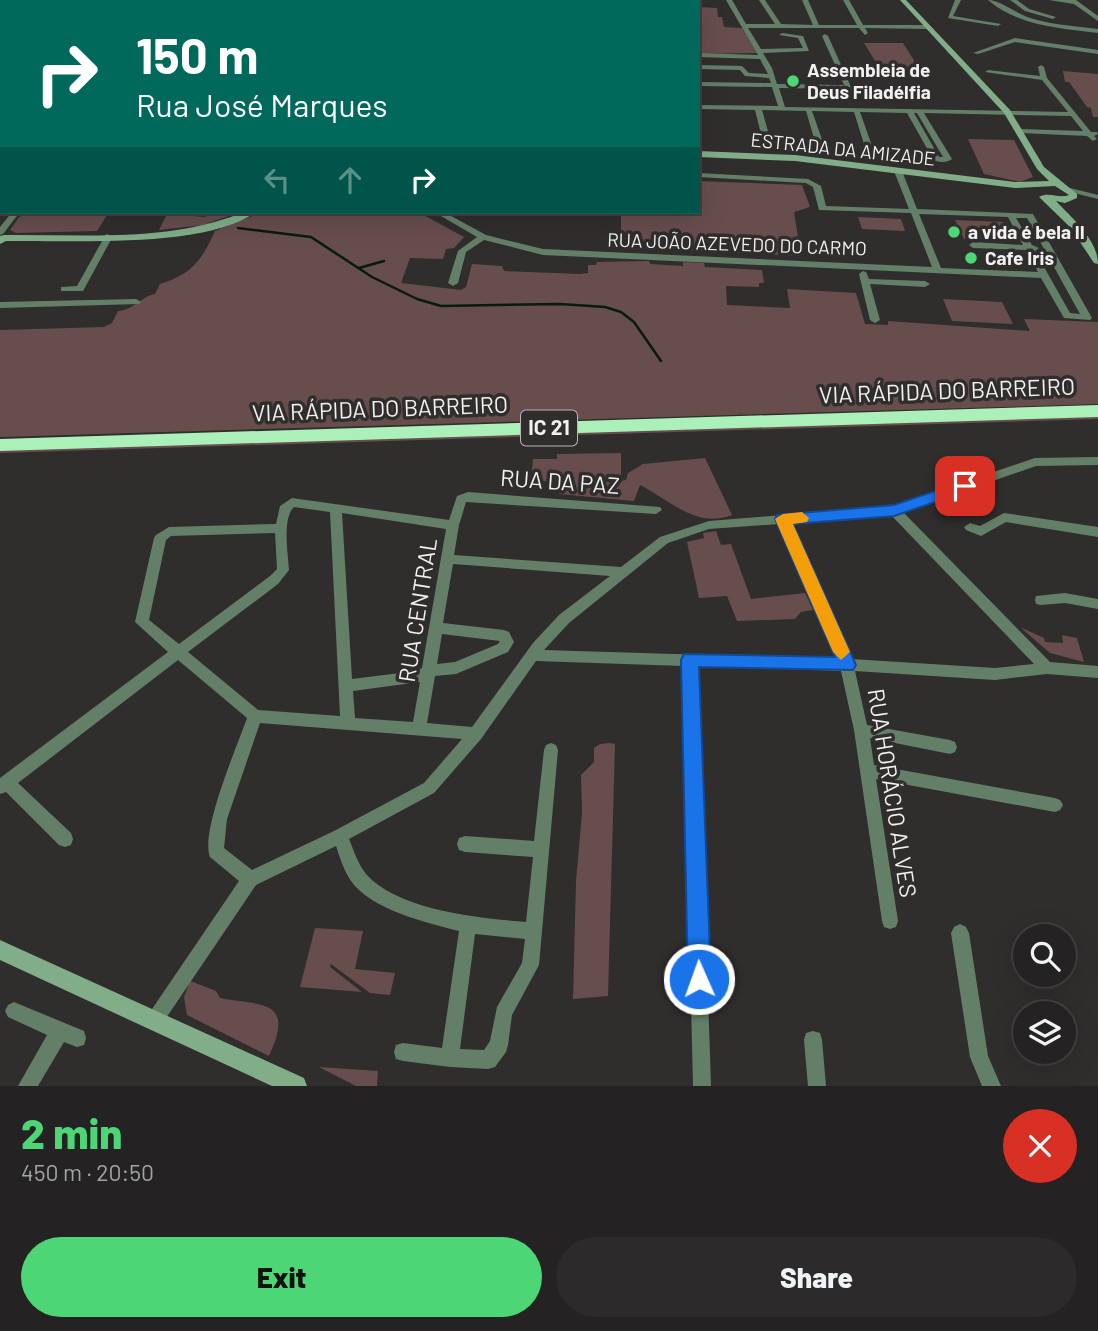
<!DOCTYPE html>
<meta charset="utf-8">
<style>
:root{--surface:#242222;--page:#2c2a2a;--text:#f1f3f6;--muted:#a3a4a5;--line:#413f40;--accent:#4dd676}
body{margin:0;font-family:Barlow,sans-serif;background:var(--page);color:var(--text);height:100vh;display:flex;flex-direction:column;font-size:26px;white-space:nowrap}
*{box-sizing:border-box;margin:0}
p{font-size:23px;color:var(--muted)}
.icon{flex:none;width:38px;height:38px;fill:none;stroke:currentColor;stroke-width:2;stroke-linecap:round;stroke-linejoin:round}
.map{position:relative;height:1086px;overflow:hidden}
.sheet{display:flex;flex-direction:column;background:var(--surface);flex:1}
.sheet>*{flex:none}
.guide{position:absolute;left:0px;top:0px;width:700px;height:214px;box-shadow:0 7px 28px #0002,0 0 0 2px var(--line);background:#00695c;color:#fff;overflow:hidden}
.fabs{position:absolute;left:1013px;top:924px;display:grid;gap:14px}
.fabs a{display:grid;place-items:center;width:63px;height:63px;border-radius:50%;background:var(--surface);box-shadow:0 7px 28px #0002,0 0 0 2px var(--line);font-size:35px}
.pin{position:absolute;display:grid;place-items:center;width:60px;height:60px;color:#fff;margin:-30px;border-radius:14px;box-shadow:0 4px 10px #0006}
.me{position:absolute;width:77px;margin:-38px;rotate:358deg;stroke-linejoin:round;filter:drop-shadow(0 0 5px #0008)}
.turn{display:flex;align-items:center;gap:24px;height:147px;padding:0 21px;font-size:32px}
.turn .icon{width:91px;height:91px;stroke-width:2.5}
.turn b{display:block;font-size:49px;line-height:60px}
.lanes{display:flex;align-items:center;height:66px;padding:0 21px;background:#0003;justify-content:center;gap:35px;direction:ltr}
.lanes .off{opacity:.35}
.round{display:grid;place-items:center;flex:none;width:74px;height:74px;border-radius:37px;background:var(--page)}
.headline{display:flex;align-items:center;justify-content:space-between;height:119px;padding:0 21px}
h1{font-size:42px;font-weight:800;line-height:52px;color:var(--accent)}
.cta{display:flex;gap:14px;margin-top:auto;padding:14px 21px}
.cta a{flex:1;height:80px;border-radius:42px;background:var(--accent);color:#111;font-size:28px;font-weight:800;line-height:80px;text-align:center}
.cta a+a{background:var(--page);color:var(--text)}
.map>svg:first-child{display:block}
.green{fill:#684d4d}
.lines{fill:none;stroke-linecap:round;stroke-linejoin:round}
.stream{stroke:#061c0c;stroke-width:2.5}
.street{fill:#647f68;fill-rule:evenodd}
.secondary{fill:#81ad89;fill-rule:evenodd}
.highway{fill:#aaf0b8;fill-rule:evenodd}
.route{fill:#1a73e8;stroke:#114b97;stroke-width:2}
.slow{fill:#f59e0b}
.poi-dot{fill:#4dd676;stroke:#302d2d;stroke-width:2.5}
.labels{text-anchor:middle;stroke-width:7;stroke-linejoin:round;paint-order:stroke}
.far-poi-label{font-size:19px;font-weight:bold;fill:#f2f0f0;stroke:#302d2d;text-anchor:start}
.far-street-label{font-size:19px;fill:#f2f0f0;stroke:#302d2d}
.shield{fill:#302d2d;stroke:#b8b6b6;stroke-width:2}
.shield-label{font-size:21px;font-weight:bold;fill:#f2f0f0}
.street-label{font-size:23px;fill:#f2f0f0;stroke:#302d2d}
</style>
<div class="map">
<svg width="1098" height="1086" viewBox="0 0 1098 1086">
<rect width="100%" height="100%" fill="#302d2d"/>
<g class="green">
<polygon points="698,7 717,8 718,17 722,17 724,27 742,28 757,53 698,54"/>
<polygon points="864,43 903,43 922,73 882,72"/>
<polygon points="1063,71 1098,74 1098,117 1093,117 1091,108 1087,107 1069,82 1065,82"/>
<polygon points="968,139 1014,140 1033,177 1020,182 984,174"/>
<polygon points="698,181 802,185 810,207 794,212 801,256 621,247 621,212 698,212"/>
<polygon points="109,212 97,231 16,233 10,230 19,217 29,214"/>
<polygon points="168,212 196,212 192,216 205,217 210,212 240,212 203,225 159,230"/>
<path d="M262 212H418L464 237 454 248 446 249 443 259 410 258 401 283 461 290 466 287 472 264 502 266 504 271 580 274 588 273V265H596L597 262 649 261 650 264 683 266V262L704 263 705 267 762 270 764 283H759V287L726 286 727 305 790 308 787 289 856 293 865 324 888 325V321L1030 331 1024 319 1098 322V404L0 437V330L104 327 112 323 118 311C134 310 142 296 155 294L160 284C191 274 201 262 215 231Z"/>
<polygon points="858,217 901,219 905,231 862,229"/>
<polygon points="955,220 1004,222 1013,238 964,239"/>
<polygon points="943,299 1002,302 1013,324 952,321"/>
<polygon points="1098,415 1098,419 0,453 0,449"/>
<path d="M621 453V481L626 480 628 473 643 464 705 458 732 515C696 529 670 500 640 485L634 501 559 494 567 481H531L533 459H557V454Z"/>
<polygon points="716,531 721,545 731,544 751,599 805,593 813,610 801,612 795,619 737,621 727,596 699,598 687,542 704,538 703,533"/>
<polygon points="1020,627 1044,638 1045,642 1063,643 1062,635 1077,638 1084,662 1050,653"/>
<polygon points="610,743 615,744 608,996 573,999 576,881 582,813 581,775 594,762 594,748 600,744"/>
<polygon points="315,928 363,931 355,969 395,973 390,995 370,993 331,964 330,967 362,992 300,987"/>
<path d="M190 981 216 991 220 998C260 1006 296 998 269 1056L187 1015 184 997Z"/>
<polygon points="319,1067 378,1071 377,1086 356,1086"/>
</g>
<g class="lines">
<g class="stream">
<polyline points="238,228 311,237 372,277 417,299 441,306 560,304 605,307 621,312 634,322 661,361"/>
<polyline points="359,268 384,261"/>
</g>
<g class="street">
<polygon points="0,0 8,0 0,4"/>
<polygon points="48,0 55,0 45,2"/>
<polygon points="94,0 101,0 91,2"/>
<polygon points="130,0 137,0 139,2 132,2"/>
<polygon points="276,0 286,0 276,2"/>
<polygon points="321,0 331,2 323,2"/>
<polygon points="449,0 459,2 451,2"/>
<polygon points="506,0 512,0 505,2"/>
<polygon points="629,0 635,0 628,2"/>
<rect x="680" y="0" width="6" height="2"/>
<path d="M726 0H732L746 24H775L759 0H765L781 24 813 25 802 0H808L819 25H857L843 0H849L863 25H928L931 27 928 29 865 28 868 33 865 35 859 28H748L761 49 803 48 798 38 779 35 782 33 803 36 809 51 763 53 772 68 777 84 844 85 822 36 825 34 828 36 851 87 848 89 779 88 785 107 1068 112 1042 80 985 72 988 70 1040 76 1038 67 1041 65 1044 67 1047 78 1091 132H1097L1098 134 1094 136 1097 139 1093 141 1087 136 1020 133 1016 131 1020 129 1083 131 1071 116 924 113 952 159C948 163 937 163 933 159L907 113 860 112 877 160 873 162 869 160 854 112 812 111 825 148 818 155 814 153 817 148 806 111 762 110 771 142 767 149H761L763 142 755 110 698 109V105L778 106 772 87 698 86V82L771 83 769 78 745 76 740 70 698 69V65L742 66 749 73 768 74 760 59 698 57V53L758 55ZM914 113H917L943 157H939Z"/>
<polygon points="955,0 961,0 953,16 1001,24 998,26 948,18"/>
<path d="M988 0C1000 0 1017 14 1030 18 1052 25 1075 26 1098 29V33C1060 28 1018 26 988 0Z"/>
<polygon points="1010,0 1017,0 1029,9 1056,17 1053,19 1025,11"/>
<polygon points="1049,0 1076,0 1098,16 1098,21 1074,4"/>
<polygon points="0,21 2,22 2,26 0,25"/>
<polygon points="2,37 2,41 0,42 0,38"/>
<polygon points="1015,38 1098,50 1098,54 1015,42 978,54 973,53"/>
<polygon points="2,59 2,63 0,64 0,60"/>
<rect x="0" y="83" width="2" height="4"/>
<polygon points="0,97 2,97 0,102"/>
<polygon points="0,124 2,124 0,129"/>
<rect x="0" y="135" width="2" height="4"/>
<path d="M895 169 902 171 917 209 1033 214 1092 318 1090 320 1064 318 1041 278 543 255 484 240 466 252 458 283 453 286 448 283 458 251 477 237 434 212H444L486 235 543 249 932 267 911 213 819 210 813 187 806 183 698 177V173L808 179 821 186 826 206 909 209 894 171ZM919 214 1008 217 1023 245 973 242 969 245 973 248 1026 250 1038 272 941 268ZM1016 218H1027L1080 314 1070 313 1035 251 1039 248 1032 245Z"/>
<rect x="0" y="183" width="2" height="4"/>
<polygon points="1066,187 1098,195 1098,199 1066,191"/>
<polygon points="0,209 2,209 2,212 5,213 0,213"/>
<polygon points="12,212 20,212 3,234 0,235 0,227"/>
<polygon points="106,234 113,236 83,291 61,291 61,287 77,286"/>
<polygon points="863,271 866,272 869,279 925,281 930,284 925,287 870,284 880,320 875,323 870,320 859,274"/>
<polygon points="136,299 141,302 139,304 0,308 0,302"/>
<path d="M1098 457V465L1036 466 903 512 1050 662 1098 666V678L1047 674 995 680 855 671 867 725 950 740 955 742 957 747 955 752 950 754 870 738 874 765 1055 798 1060 800 1063 805 1060 810 1055 812 876 779 898 921 896 927 890 929 884 927 882 921 854 730 841 671 697 666 711 1086H693L683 666 536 661 481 739 434 793 349 839C354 851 358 864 366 874 399 911 480 918 526 922L533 857 465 852 459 850 457 844 459 838 465 836 534 841 544 750 546 745 551 743 556 745 558 750 539 965 512 1015 508 1045 506 1052 495 1067 488 1069 450 1067 403 1061 396 1059 394 1052 396 1045 403 1043 442 1048 459 931C427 923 370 909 351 881 344 871 340 858 336 846L256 885 160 1027 154 1030 148 1027 145 1021 148 1015 239 881 210 857C200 831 237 747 247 718L178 660 18 783 71 833 73 839 71 845 65 847 59 845 6 792 0 794V778L168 652 135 622 154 538 156 535 169 527 276 524 280 506 292 498 449 520 457 496 468 492 660 507 662 510 656 514 466 502 459 525 454 555 621 567 660 537 709 521 893 506 1035 458ZM294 507 330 512 340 716 258 710 188 652 278 584 289 570C288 554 282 518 294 507ZM342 513 446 529 422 668 416 671 352 679ZM891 515 1034 664 995 668 851 659 791 523ZM779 524 837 659 544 650 569 623 668 543 709 529ZM275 533 277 569 270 576 179 644 149 620 166 540 171 536ZM453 564 610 576 559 615 533 643 472 727 427 723 435 676 456 674 508 652 514 642 509 632 504 630 443 623ZM442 634 500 641 498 644 455 662 437 664ZM420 682 413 722 355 718 353 691ZM260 723 462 739 424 783 334 831 252 870 224 848 227 819ZM475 934 525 939 522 963 497 1007 490 1041 484 1050 460 1049Z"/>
<polygon points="1004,513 1098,527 1098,537 1006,522 981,536 966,530 964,527 970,523 980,526"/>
<polygon points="1065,593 1098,599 1098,609 1065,603 1041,605 1036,604 1035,600 1036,596"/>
<polygon points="960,924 966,927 969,933 988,1056 1001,1086 982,1086 970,1057 951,933 954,927"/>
<polygon points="14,1002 84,1031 86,1038 84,1045 77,1047 64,1042 38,1086 18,1086 47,1035 8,1017 5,1011 8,1005"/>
<polygon points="813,1031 820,1033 822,1040 826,1086 808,1086 804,1040 806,1033"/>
</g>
<g class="secondary">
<polygon points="552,0 560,0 550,2"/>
<path d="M900 0H906L1010 110 1044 167 1077 194V198L1065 203 1056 201C1072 218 1098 240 1098 264L1094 263 1070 227 1039 197C1048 191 1059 199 1069 195L1055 186 1015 188 795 161 698 157V151L795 155 1015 182 1049 181 1037 169 1004 113Z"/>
<rect x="0" y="87" width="2" height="4"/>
<path d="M244 212H256C206 249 69 240 6 241L0 244V236L4 235C84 234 168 243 244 212Z"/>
<polygon points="0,940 304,1078 307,1086 272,1086 0,960"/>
</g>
<polygon class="highway" points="1098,405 1098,417 0,451 0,439"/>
</g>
<polygon class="route" points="965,481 970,483 970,490 894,516 793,524 856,665 853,670 699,667 711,979 707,988 699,991 691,988 688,979 681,660 684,654 835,657 775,519 777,515 894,505"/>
<polygon class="slow" points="802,512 809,518 807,522 793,524 850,652 841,660 833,652 775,519 783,514"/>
<g class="poi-dot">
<circle cx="793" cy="81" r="7"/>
<circle cx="954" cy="232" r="7"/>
<circle cx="971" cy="258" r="7"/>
</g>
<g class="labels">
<g class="far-poi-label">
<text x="807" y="77">Assembleia de<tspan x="807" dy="22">Deus Filadélfia</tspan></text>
<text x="968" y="239">a vida é bela II</text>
<text x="985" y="265">Cafe Iris</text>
</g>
<g class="far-street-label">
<text transform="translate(843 149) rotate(6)" y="7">ESTRADA DA AMIZADE</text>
<text transform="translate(737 244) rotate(2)" y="7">RUA JOÃO AZEVEDO DO CARMO</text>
</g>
<rect class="shield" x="521" y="410.5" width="56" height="35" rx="5"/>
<g class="shield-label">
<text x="549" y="435">IC 21</text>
</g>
<g class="street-label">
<text transform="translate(947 391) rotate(-2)" y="8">VIA RÁPIDA DO BARREIRO</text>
<text transform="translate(380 409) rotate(-2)" y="8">VIA RÁPIDA DO BARREIRO</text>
<text transform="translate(560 482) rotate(4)" y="8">RUA DA PAZ</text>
<text transform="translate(418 610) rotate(-81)" y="8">RUA CENTRAL</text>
<text transform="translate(892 793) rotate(81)" y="8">RUA HORÁCIO ALVES</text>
</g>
</g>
</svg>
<div class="fabs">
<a><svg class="icon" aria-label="search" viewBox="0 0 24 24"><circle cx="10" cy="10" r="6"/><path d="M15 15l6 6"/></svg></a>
<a><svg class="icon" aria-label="layers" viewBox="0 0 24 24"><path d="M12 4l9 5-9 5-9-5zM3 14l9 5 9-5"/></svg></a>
</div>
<div class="pin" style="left:965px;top:486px;background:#d93025"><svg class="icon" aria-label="arrive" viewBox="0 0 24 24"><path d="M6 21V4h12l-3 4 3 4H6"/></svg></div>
<svg class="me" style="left:699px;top:979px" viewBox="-20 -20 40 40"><circle r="17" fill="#1a73e8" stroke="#fff" stroke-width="3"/><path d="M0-11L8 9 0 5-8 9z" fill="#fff"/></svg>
<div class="guide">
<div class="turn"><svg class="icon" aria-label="right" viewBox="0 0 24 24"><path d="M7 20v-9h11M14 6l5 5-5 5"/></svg><div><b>150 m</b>Rua José Marques</div></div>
<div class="lanes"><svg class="icon off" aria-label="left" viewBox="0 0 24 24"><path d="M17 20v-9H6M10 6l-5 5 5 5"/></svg><svg class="icon off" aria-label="ahead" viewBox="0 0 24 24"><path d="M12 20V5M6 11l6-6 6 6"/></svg><svg class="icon" aria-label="right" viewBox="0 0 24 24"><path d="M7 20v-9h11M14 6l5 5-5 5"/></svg></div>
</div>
</div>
<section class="sheet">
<div class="headline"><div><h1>2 min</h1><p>450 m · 20:50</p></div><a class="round" style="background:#d93025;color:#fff"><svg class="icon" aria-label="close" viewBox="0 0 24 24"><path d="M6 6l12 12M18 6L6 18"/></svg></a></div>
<div class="cta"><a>Exit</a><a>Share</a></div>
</section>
